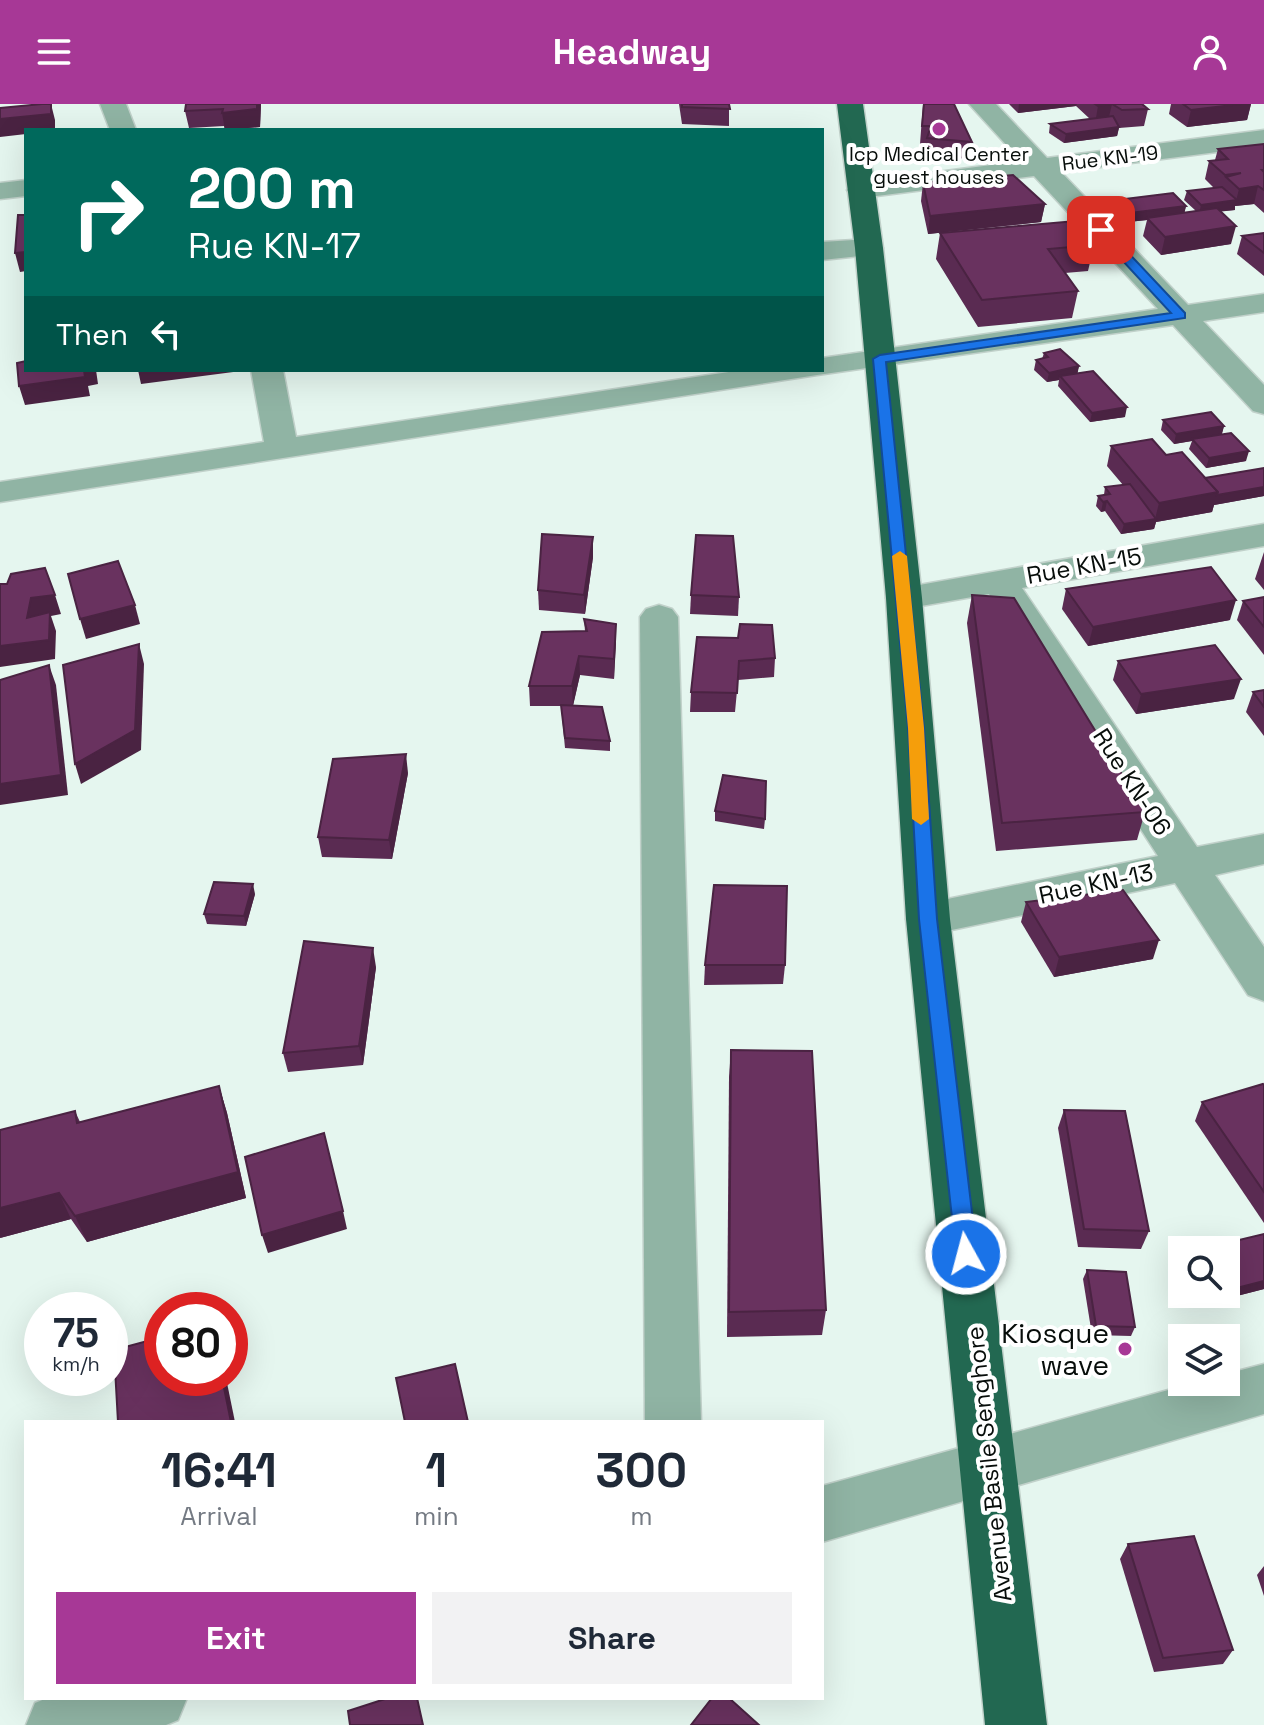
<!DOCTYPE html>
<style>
:root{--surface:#fff;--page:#f2f2f3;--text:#1f2937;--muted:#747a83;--accent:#a73896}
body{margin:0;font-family:"Space Grotesk",sans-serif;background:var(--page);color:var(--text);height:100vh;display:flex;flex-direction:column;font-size:30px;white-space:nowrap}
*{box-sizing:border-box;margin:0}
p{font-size:26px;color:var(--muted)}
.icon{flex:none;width:44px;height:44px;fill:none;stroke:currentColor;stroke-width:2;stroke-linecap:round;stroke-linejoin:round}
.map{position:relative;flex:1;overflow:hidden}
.drawer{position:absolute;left:24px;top:1316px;width:800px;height:280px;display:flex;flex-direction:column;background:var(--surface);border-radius:0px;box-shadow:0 8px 32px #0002}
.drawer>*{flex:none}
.guide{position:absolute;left:24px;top:24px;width:800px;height:244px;border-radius:0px;box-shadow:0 8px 32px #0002;background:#00695c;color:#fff;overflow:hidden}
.fabs{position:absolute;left:1168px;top:1132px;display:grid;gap:16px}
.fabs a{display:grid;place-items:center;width:72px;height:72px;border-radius:0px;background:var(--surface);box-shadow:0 8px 32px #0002;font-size:40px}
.speed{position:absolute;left:24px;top:1188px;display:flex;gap:16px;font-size:40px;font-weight:700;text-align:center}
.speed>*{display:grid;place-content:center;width:104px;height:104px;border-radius:50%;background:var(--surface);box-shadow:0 8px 32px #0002;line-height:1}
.speed small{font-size:20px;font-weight:400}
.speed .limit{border:12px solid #d22;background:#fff;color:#111}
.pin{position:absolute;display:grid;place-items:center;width:68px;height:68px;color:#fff;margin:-34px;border-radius:16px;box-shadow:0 4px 12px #0006}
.me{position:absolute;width:88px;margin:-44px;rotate:353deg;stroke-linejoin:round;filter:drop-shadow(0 0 6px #0008)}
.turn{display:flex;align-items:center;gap:28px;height:168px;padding:0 32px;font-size:36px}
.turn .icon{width:104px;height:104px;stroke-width:2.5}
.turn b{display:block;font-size:56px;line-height:68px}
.then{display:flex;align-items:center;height:76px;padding:0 32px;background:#0003;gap:16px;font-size:30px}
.eta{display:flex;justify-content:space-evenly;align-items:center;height:136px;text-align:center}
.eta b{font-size:48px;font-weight:700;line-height:56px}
.primary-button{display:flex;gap:16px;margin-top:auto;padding:16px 32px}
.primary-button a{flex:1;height:92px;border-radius:0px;background:var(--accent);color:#fff;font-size:32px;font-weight:700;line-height:92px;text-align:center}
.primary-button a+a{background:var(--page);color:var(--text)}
header{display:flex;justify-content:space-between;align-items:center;height:104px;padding:0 32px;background:var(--accent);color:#fff;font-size:36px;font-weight:700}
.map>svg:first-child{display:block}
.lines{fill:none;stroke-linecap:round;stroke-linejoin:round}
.minor-casing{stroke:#c1d1ca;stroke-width:3}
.highway-casing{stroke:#c1d1ca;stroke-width:3}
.minor{fill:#90b4a4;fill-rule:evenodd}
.highway{fill:#226851;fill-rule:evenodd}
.wall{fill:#5a2b52}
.shaded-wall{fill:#4a2342}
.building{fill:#69325f;stroke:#4a2342;stroke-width:2}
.route{fill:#1a73e8;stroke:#114b97;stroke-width:2}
.slow{fill:#f59e0b}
.poi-dot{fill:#a73896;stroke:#fff;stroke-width:3}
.labels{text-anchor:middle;stroke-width:8;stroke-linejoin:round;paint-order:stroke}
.far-poi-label{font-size:20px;fill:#070d0a;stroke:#fff}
.far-street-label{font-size:20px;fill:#070d0a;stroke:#fff}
.street-label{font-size:24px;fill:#070d0a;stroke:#fff}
.near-poi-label{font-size:28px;fill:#070d0a;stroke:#fff;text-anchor:end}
</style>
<header><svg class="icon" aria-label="menu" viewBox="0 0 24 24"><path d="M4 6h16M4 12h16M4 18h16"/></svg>Headway<svg class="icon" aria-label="person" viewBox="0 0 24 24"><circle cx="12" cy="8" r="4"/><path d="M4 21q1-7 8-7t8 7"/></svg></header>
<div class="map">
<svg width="1264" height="1621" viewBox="0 0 1264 1621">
<rect width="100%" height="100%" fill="#e5f6ef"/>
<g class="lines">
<defs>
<g id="minor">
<polygon points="100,0 126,0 136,26 110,26"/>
<polygon points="969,0 996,0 1047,54 1264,26 1264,42 1061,68 1188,201 1264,190 1264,208 1203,217 1264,281 1264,310 1253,307 1173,221 817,271 0,398 0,378 264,338 251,266 283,266 296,333 742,266 822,266 822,254 1158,205 1034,72 861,94 851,92 847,86 851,80 861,78 1021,57"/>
<polygon points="26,76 26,92 0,95 0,79"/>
<polygon points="869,135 879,138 883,144 879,150 822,156 822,138"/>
<polygon points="1264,420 1264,442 1022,484 1197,743 1264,730 1264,760 1215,771 1264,843 1264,897 1248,891 1175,779 928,831 912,827 906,815 912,803 928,799 1158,752 989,490 904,505 891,502 886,494 891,486"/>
<polygon points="659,501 672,505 678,513 701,1318 645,1318 640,513 646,505"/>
<polygon points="1264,1260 1264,1310 822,1438 822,1382 1197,1278 1226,1278 1226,1270"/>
<polygon points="47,1594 187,1594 178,1616 166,1621 26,1621 35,1599"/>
</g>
<polygon id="highway" points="837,0 863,0 883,144 922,494 950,815 1047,1621 985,1621 906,815 886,494 855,144"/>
</defs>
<use href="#minor" class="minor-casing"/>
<use href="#highway" class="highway-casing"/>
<use href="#minor" class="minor"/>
<use href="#highway" class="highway"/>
</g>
<g class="wall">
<polygon points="186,0 261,0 260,23 225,26 224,22 189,24 185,7"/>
<polygon points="679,0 729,0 729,22 682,20"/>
<polygon points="923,0 972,38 969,55 925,51 926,39 920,40"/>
<polygon points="1009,0 1142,0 1148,5 1144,22 1119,24 1117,32 1064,39 1049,29 1050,20 1090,15 1076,2 1018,9"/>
<polygon points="1171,0 1251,0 1247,16 1187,23 1169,10"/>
<polygon points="1264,40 1264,109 1254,100 1235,102 1235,106 1221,107 1231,140 1161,151 1143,132 1147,116 1128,118 1116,105 1117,96 1186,102 1184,109 1196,107 1184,96 1187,87 1214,84 1205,75 1209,57 1215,56 1218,45"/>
<polygon points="923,79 1045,100 1041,118 928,130 921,97"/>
<polygon points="940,129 1094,141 1088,167 1065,169 1078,187 1072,214 978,223 936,155"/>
<polygon points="1264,129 1264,172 1237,150 1242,132"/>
<polygon points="1044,249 1079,262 1077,269 1125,313 1090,318 1058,282 1059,276 1047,278 1034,266 1036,256 1042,255"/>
<polygon points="1163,316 1224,322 1222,330 1246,357 1206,364 1189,345 1192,337 1174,340 1161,326"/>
<polygon points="1111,342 1166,351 1205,374 1264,364 1264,392 1214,401 1212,408 1156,418 1154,425 1121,430 1105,407 1101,408 1096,402 1098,392 1104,391 1105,383 1123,381 1107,362"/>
<polygon points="1264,448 1264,486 1255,475"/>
<polygon points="593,453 585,510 539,506 538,486"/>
<polygon points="1066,485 1230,516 1088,542 1062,505"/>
<polygon points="691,491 739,493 738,512 690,510"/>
<polygon points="972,491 1145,708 1137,736 996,747 967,519"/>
<polygon points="1264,493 1264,551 1237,516 1243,497"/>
<polygon points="584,515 616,520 614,575 580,571 573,601 610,637 610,647 565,644 561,602 530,602 529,582 585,527"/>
<polygon points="697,533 775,554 774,573 738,576 735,608 690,608 691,588"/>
<polygon points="1118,557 1234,595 1136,610 1113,576"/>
<polygon points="1264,586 1264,632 1246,608 1253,588"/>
<polygon points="408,669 392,755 322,753 318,733"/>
<polygon points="715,707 765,715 764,725 715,717"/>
<polygon points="255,790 246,822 207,820 204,810"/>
<polygon points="1026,798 1153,855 1054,873 1021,818"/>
<polygon points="705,861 785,861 783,880 704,881"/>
<polygon points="376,863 363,961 288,968 283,949"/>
<polygon points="731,946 826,1206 822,1231 727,1233 729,973"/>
<polygon points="1264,981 1264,1119 1195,1017 1202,998"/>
<polygon points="219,982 227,1009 246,1094 87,1138 71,1115 0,1134 75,1007 80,1018"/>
<polygon points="1064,1006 1149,1127 1141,1145 1078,1143 1058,1024"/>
<polygon points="1264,1130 1264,1185 1225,1195 1222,1190 1226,1190 1226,1146 1205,1146 1206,1144"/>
<polygon points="1087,1166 1135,1223 1131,1232 1092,1231 1083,1175"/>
<polygon points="1128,1440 1233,1546 1223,1560 1154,1568 1120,1455"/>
<polygon points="1264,1462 1264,1492 1257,1471"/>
</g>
<g class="shaded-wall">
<polygon points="51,0 55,16 55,26 26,26 26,30 0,33 0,15"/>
<polygon points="257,0 261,0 260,23 225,26 222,9"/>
<polygon points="1019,0 1077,0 1076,2 1018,9"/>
<polygon points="1112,0 1108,17 1095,20 1098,2"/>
<polygon points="1241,0 1251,0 1247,16 1187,23 1191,6"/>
<polygon points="1119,23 1117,32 1064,39 1066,30"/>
<polygon points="1264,56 1264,83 1258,82 1254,100 1235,102 1235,106 1199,110 1201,101 1236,97 1239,85"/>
<polygon points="1045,100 1041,118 928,130 930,112"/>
<polygon points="1186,102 1184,111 1147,114 1147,116 1128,118 1130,109"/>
<polygon points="1236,122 1231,140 1161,151 1165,133"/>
<polygon points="26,148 26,167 20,168 15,149"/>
<polygon points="1079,262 1077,272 1060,272 1059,276 1047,278 1049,269"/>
<polygon points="84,266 96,266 98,280 88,282 90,292 25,301 19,282"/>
<polygon points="138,266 240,266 241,267 141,280"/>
<polygon points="1127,303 1125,313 1090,318 1092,309"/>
<polygon points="1224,322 1221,332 1174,340 1176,330"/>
<polygon points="1249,347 1246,357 1206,364 1209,354"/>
<polygon points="1264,383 1264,392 1214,401 1212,408 1156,418 1154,425 1121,430 1124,420 1155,415 1159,399 1218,388"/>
<polygon points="1107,397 1105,407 1101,408 1103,398"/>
<polygon points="593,433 593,453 585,510 584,491"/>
<polygon points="55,491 61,510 51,512 56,527 55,555 0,563 0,542 27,514 31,494"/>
<polygon points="1236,496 1230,516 1088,542 1093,523"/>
<polygon points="135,501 140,520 86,535 80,515"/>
<polygon points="616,520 616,539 614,575 614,555"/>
<polygon points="139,540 144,560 141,646 81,680 75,660"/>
<polygon points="579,552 580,571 573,602 572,582"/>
<polygon points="49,561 56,581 68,691 0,701 0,680"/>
<polygon points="1241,575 1234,595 1136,610 1141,590"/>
<polygon points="406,650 408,669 392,755 389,736"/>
<polygon points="253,780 255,790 246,822 244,812"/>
<polygon points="1159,836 1153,855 1054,873 1059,853"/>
<polygon points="373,844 376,863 363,961 359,942"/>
<polygon points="219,982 227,1009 246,1094 87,1138 75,1112"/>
<polygon points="59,1089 71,1115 0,1134 0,1104"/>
<polygon points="343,1107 347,1125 268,1149 262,1131"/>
<polygon points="1264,1177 1264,1185 1225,1195 1229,1186"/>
<polygon points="222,1274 226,1274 235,1318 231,1318"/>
</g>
<g class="building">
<polygon points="42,0 51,0 51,10 0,15 0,4"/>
<polygon points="186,0 257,0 257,5 222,9 223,5 185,7"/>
<polygon points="682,0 729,0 730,5 682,3"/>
<polygon points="924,0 954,0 972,38 927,34 931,22 922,22"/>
<polygon points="1095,0 1142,0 1148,5 1122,6 1112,0 1098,2"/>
<polygon points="1183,0 1241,0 1191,6"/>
<polygon points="1113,12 1119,23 1066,30 1050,20"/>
<polygon points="1264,40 1264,66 1262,66 1264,68 1264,86 1258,82 1239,85 1226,73 1241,69 1225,71 1209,57 1228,55 1218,45"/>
<polygon points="1013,71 1045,100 930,112 923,79"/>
<polygon points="1222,83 1237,96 1201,101 1187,87"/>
<polygon points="1173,89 1186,102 1130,109 1117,96"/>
<polygon points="1217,104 1236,122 1165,133 1147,114"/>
<polygon points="18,111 26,111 26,148 15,149"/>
<polygon points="1076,117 1094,141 1048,145 1078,187 982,196 940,129"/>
<polygon points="1264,129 1264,149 1242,132"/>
<polygon points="1060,245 1079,262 1049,269 1036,256 1048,253 1044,249"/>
<polygon points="26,257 26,266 84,266 85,273 19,282 17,259"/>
<polygon points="1093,267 1127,303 1092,309 1060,272"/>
<polygon points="1211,308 1224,322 1176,330 1163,316"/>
<polygon points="1231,329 1249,347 1209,354 1192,335"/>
<polygon points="1152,335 1166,351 1182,348 1218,388 1159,399 1111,342"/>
<polygon points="1264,364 1264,383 1217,391 1218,388 1205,374"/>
<polygon points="1130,380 1156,415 1124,420 1107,397 1103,398 1098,392 1110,390 1105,383"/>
<polygon points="542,430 593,433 584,491 538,486"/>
<polygon points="696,431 733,432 739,493 691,491"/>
<polygon points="118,457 135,501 80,515 68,470"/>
<polygon points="1211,463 1236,496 1093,523 1066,485"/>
<polygon points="45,464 55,491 31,494 27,514 50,508 49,536 0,542 0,480 7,480 11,470"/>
<polygon points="972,491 1014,494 1145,708 1002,719"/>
<polygon points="1264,493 1264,523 1243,497"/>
<polygon points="584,515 616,520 614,555 579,552 572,582 529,582 542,528 587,527"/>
<polygon points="740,520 772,521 775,554 739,557 737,589 691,588 697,533 738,534"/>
<polygon points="139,540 135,626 75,660 63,561"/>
<polygon points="1215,541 1241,575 1141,590 1118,557"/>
<polygon points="49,561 61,671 0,680 0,576"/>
<polygon points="1264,586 1264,603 1253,588"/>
<polygon points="561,601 602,603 610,637 565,634"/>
<polygon points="406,650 389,736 318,733 333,655"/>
<polygon points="723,671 766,677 765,715 715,707"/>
<polygon points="214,778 253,780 244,812 204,810"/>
<polygon points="714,781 787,782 785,861 705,861"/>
<polygon points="1123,786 1159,836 1059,853 1026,798"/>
<polygon points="304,837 373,844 359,942 283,949"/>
<polygon points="731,946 812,947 826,1206 729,1208"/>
<polygon points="1263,980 1264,981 1264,1088 1202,998"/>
<polygon points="219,982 238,1068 75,1112 59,1089 0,1104 0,1026 75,1007 77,1019"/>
<polygon points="1064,1006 1125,1007 1149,1127 1084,1125"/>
<polygon points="324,1029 343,1107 262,1131 245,1053"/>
<polygon points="1264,1130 1264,1177 1229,1186 1226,1179 1226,1146 1207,1146 1206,1144"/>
<polygon points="1087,1166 1126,1168 1135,1223 1096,1222"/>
<polygon points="162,1233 162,1274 222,1274 231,1318 118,1318 114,1246"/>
<polygon points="455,1260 468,1318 405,1318 396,1274"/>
<polygon points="1194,1432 1233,1546 1163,1554 1128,1440"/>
<polygon points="388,1594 417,1594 423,1621 350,1621 348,1607"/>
<polygon points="712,1594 729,1594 759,1621 691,1621"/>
</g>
<polygon class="route" points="1097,124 1105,124 1185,209 1185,214 886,258 924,624 937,815 977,1150 974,1157 966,1159 959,1157 956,1150 919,815 908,624 873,255 880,251 1171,209 1097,129"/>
<polygon class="slow" points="900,447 907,452 924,624 929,715 921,721 912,715 908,624 892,452"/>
<g class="poi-dot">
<circle cx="939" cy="25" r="8"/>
<circle cx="1125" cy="1245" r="8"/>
</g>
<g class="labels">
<g class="far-poi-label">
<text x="939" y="57">Icp Medical Center<tspan x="939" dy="23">guest houses</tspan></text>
</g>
<g class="far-street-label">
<text transform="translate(1110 54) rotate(-7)" y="7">Rue KN-19</text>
</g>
<g class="street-label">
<text transform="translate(1084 462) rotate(-10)" y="8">Rue KN-15</text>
<text transform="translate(1132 678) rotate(57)" y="8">Rue KN-06</text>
<text transform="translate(1096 780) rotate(-12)" y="8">Rue KN-13</text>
<text transform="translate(989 1360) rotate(-96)" y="8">Avenue Basile Senghore</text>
</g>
<g class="near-poi-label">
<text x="1109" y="1239">Kiosque<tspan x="1109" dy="32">wave</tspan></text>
</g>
</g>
</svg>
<div class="fabs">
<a><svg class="icon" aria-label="search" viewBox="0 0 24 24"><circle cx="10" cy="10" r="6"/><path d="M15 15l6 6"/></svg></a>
<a><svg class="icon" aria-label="layers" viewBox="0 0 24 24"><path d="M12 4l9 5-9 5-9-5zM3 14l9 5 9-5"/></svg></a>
</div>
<div class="speed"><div>75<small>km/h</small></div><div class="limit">80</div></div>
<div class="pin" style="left:1101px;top:126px;background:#d93025"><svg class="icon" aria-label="arrive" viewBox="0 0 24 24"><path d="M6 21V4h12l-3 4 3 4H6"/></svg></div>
<svg class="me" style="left:966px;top:1150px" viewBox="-20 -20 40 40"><circle r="17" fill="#1a73e8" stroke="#fff" stroke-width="3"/><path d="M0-11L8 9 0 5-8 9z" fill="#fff"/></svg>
<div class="guide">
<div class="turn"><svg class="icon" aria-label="right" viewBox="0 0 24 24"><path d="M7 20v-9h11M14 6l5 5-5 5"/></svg><div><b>200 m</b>Rue KN-17</div></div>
<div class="then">Then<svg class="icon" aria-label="left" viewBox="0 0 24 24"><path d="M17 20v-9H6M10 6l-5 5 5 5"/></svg></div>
</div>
<section class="drawer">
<div class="eta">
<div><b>16:41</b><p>Arrival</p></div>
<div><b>1</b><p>min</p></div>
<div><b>300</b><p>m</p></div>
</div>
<div class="primary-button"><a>Exit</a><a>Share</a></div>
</section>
</div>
